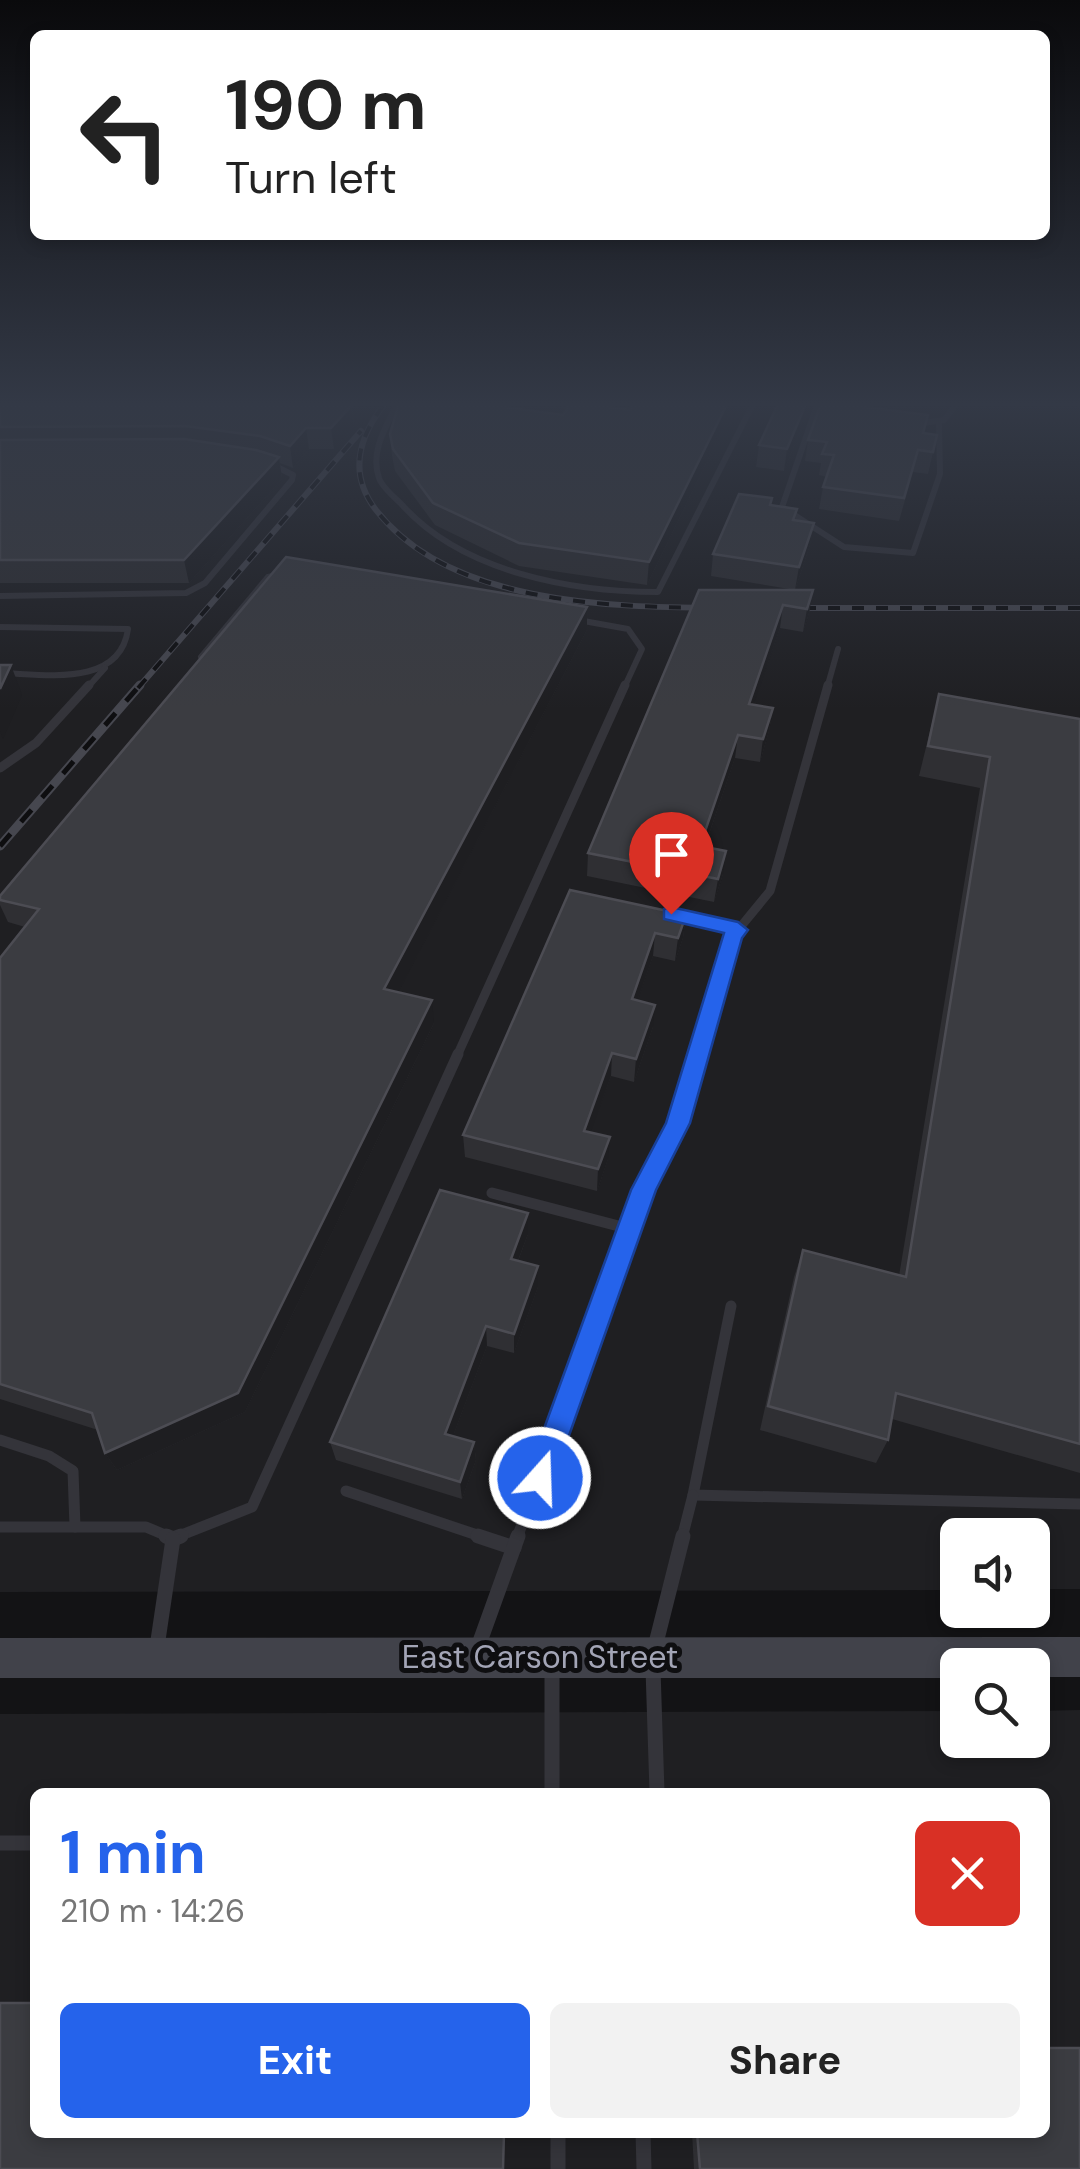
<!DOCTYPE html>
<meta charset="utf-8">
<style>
:root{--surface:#fff;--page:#f2f2f2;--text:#222;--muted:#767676;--accent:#2563eb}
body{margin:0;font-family:"DM Sans",sans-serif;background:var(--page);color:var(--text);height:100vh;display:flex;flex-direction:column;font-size:38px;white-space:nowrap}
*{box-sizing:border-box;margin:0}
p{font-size:32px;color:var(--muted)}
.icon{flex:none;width:55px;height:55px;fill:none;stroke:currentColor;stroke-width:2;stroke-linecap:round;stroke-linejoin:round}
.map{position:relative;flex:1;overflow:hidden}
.sheet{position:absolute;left:30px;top:1788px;width:1020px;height:350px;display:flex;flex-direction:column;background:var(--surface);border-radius:15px;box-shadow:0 5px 15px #0003}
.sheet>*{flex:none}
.hud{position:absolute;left:30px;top:30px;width:1020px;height:210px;border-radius:15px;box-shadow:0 5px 15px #0003;background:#fff;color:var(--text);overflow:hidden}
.fabs{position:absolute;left:940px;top:1518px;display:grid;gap:20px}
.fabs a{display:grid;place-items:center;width:110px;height:110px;border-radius:15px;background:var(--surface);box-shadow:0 5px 15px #0003;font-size:50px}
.pin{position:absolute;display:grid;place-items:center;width:85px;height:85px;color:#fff;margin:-102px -42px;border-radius:50% 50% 50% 0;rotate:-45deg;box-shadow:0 0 10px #0007}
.pin .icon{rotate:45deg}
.me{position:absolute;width:110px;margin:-55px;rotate:20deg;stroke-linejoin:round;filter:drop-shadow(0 0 8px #0008)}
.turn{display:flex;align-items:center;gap:35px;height:210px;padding:0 30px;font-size:45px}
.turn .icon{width:130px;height:130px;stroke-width:2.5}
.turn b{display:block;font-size:70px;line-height:85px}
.round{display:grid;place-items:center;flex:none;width:105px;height:105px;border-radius:15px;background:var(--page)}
.overview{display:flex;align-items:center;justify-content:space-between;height:170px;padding:0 30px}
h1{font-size:60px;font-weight:700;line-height:75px;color:var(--accent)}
.primary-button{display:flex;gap:20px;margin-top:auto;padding:20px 30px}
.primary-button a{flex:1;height:115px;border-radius:15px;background:var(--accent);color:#fff;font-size:40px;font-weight:700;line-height:115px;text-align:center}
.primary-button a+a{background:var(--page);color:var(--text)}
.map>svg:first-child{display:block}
.built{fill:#1f1f22;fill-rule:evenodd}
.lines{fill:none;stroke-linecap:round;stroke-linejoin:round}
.lane-far3{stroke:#34343a;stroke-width:6}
.lane-far2{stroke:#34343a;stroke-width:9}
.lane-far1{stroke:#34343a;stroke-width:11}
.lane{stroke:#34343a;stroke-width:15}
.secondary{fill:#41424a;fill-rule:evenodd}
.rail-far1-casing{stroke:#46474f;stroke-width:6}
.rail-casing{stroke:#46474f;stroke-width:9}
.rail-far1{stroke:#0e0e10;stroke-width:4;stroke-dasharray:12;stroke-linecap:butt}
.rail{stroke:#0e0e10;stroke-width:5;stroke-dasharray:16;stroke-linecap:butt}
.wall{fill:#2f2f33}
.shaded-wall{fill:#1e1e21}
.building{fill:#3b3c41;stroke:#4c4c53;stroke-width:2.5}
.route{fill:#2563eb;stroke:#184099;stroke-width:2.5}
.labels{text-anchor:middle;stroke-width:10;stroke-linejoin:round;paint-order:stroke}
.near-street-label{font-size:32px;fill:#a3a5b6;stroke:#0e0e10}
</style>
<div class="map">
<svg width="1080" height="2169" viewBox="0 0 1080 2169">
<rect width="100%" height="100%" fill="#131315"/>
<g class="built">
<polygon points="0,406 1080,406 1080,1589 1033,1589 1032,1535 958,1535 957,1590 0,1592"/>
<path d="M1080 1710V2169H0V1714L957 1711 958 1740H1032L1033 1711ZM35 1792H1045V2132H35Z"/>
</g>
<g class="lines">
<g class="lane-far3">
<path d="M396 406C385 429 370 452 379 478 382 488 397 499 404 507 464 572 571 592 658 592L752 406"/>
<polyline points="564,406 591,406"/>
<polyline points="816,408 782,507 844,547 913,553 940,474 939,424"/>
<polyline points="915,424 944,420 955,406"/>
<polyline points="0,596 186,593 205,583 292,480 293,475 271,464"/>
<polyline points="578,620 628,629 642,649 624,688"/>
<path d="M0 627 128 629C120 688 44 674 0 673"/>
<polyline points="201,657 268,577 281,574"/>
<polyline points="87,688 105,668"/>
<polyline points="827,688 838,649"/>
</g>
<g class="lane-far2">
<polyline points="0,768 36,743 89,685"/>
<polyline points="673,915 738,930"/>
<polyline points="457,1056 625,685"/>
<polyline points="698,1056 733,936 770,891 828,685"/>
</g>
<g class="lane-far1">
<polyline points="492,1193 630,1229"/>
<polyline points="731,1306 693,1495 1080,1504"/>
<polyline points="0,1440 49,1456 73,1471 75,1527"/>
<polyline points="346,1491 486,1538"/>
<polyline points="0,1527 146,1527 172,1538"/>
<polyline points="174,1538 252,1507 458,1054"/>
<polyline points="517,1538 644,1190 678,1123 698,1054"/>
<polyline points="682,1538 693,1495"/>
</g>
<g class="lane">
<polyline points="166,1536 173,1539 181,1536"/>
<polyline points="478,1536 514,1548"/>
<polyline points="157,1647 173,1539"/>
<polyline points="478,1647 518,1536"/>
<polyline points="655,1647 683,1536"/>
<polyline points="552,1669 552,1792"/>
<polyline points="653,1669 657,1792"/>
<polyline points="0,1843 35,1843"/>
<polyline points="558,2132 558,2169"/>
<polyline points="643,2132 644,2169"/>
</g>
<polygon class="secondary" points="1080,1637 1080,1677 1032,1677 1032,1665 958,1665 958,1678 0,1678 0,1638"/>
<defs>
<g id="rail-far1">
<path d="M383 406C357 440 349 475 376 510 450 605 610 607 720 608"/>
<polyline points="780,608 1080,608"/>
<polyline points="138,688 361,431"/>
</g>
<polyline id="rail" points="0,846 140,685"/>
</defs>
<use href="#rail-far1" class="rail-far1-casing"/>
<use href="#rail" class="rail-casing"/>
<use href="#rail-far1" class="rail-far1"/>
<use href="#rail" class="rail"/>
</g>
<g class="wall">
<polygon points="0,406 352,406 354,426 334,449 309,449 293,468 280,463 282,479 189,583 0,583"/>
<polygon points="734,406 647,585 519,566 435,525 395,471 392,456 390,434 563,415 630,410"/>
<polygon points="806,406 803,424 784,471 756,467 759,445"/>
<polygon points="928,415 924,433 937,435 928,474 913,472 899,521 819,509 823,487 827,477 819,475 821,463 805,461 808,440"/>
<polygon points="771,505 797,509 795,520 814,523 810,545 795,590 711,576 713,554"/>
<polygon points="699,590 813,590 809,613 803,632 780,628 753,705 773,708 769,731 760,762 735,758 705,846 723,874 714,902 587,876 588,853"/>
<polygon points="587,607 587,630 398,992 434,1023 245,1412 117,1470 105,1453 98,1430 0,1399 0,958 25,927 8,922 0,905 0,896"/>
<polygon points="939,694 1080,719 1080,1473 892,1419 888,1440 876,1463 760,1430 794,1277 803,1250 899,1276 980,788 919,776"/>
<polygon points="570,890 686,915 683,938 675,961 653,956 637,1001 653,1027 634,1082 611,1076 590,1132 608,1159 597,1191 465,1157 463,1135"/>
<polygon points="528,1234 518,1261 538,1266 538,1287 514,1353 487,1346 453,1436 474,1442 476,1460 462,1499 336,1460 330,1442"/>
<polygon points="692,2132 1045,2132 1080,2169 694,2169"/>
</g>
<g class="shaded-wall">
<polygon points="351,406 354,426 334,449 331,428"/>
<polygon points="726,406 734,406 647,585 649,562"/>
<polygon points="806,406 803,424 784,471 787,449"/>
<polygon points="306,428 309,449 293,468 290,446"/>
<polygon points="279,457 282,479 189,583 184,560"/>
<polygon points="814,523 810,545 795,590 799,567"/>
<polygon points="813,590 809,613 803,632 807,609"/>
<polygon points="783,605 780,628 746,727 749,704"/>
<polygon points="587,607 587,630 388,1012 384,989"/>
<polygon points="11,665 22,695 3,739 0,731 0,689"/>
<polygon points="773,708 769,731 760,762 763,739"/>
<polygon points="738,735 735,758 697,869 700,846"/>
<polygon points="726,851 723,874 714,902 718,879"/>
<polygon points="686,915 683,938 675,961 678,938"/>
<polygon points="655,933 653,956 630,1022 632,999"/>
<polygon points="432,1000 434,1023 245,1412 117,1470 105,1453"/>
<polygon points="655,1005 653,1027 634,1082 636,1059"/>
<polygon points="612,1053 611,1076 583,1153 584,1131"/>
<polygon points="610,1137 608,1159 597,1191 598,1169"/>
<polygon points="528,1213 528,1234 511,1279 511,1259"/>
<polygon points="538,1266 538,1287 514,1353 514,1334"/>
<polygon points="486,1326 487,1346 447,1452 445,1434"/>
<polygon points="474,1442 476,1460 462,1499 460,1482"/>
</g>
<g class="building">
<polygon points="0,406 351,406 331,428 306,428 290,446 260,436 185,426 0,427"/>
<polygon points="398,406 496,406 563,415 569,406 600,406 630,410 632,406 726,406 649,562 519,543 433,503 393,449 390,434"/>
<polygon points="777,406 805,406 787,449 759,445"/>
<polygon points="820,406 857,406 928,415 923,433 937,435 933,452 918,450 904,498 823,487 834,455 822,454 827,442 808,440"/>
<polygon points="184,439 256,450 279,457 184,560 0,560 0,440"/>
<polygon points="739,494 772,498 770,505 797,509 793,520 814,523 799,567 713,554"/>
<polygon points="286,557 587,607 384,989 432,1000 238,1393 105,1453 92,1413 0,1384 0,958 39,909 0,900 0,896"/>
<polygon points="699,590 813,590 807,609 783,605 749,704 773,708 763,739 738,735 700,846 726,851 718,879 588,853"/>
<polygon points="0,665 11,665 0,689"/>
<polygon points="939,694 1080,719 1080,1444 896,1393 888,1440 768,1406 803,1250 906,1277 990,757 928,746"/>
<polygon points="570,890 686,915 678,938 655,933 632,999 655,1005 636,1059 612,1053 584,1131 610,1137 598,1169 463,1135"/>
<polygon points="440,1190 528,1213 511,1259 538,1266 514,1334 486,1326 445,1434 474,1442 460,1482 330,1442"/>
<polygon points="0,2003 35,2003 35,2132 504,2132 503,2169 0,2169"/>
<polygon points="1045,2048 1080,2048 1080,2169 700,2169 697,2132 1045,2132"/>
</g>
<linearGradient id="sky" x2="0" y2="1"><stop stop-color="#0a0a0c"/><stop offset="0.57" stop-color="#333946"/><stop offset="1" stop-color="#333946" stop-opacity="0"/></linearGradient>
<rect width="1080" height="709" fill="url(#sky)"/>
<polygon class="route" points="671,907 738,922 748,930 742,938 690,1123 656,1190 554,1478 550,1487 540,1491 530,1487 526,1478 631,1190 666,1123 724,933 664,919 664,909"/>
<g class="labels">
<g class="near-street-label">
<text x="540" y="1668">East Carson Street</text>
</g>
</g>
</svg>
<div class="fabs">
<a><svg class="icon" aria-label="sound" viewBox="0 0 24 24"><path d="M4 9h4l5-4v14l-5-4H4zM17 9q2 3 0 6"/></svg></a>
<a><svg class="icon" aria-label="search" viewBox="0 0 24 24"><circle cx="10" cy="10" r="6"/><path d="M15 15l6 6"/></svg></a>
</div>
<div class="pin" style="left:671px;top:914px;background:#d93025"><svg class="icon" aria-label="arrive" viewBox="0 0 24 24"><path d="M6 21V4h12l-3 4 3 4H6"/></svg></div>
<svg class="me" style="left:540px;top:1478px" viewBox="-20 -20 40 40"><circle r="17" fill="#2563eb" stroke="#fff" stroke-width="3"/><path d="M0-11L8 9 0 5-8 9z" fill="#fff"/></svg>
<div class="hud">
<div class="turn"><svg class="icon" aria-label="left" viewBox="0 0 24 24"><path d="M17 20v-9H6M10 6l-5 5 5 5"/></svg><div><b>190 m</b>Turn left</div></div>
</div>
<section class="sheet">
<div class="overview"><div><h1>1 min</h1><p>210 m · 14:26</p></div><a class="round" style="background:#d93025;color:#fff"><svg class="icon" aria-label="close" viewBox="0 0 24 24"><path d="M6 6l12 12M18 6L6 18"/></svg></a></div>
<div class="primary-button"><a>Exit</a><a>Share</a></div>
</section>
</div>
